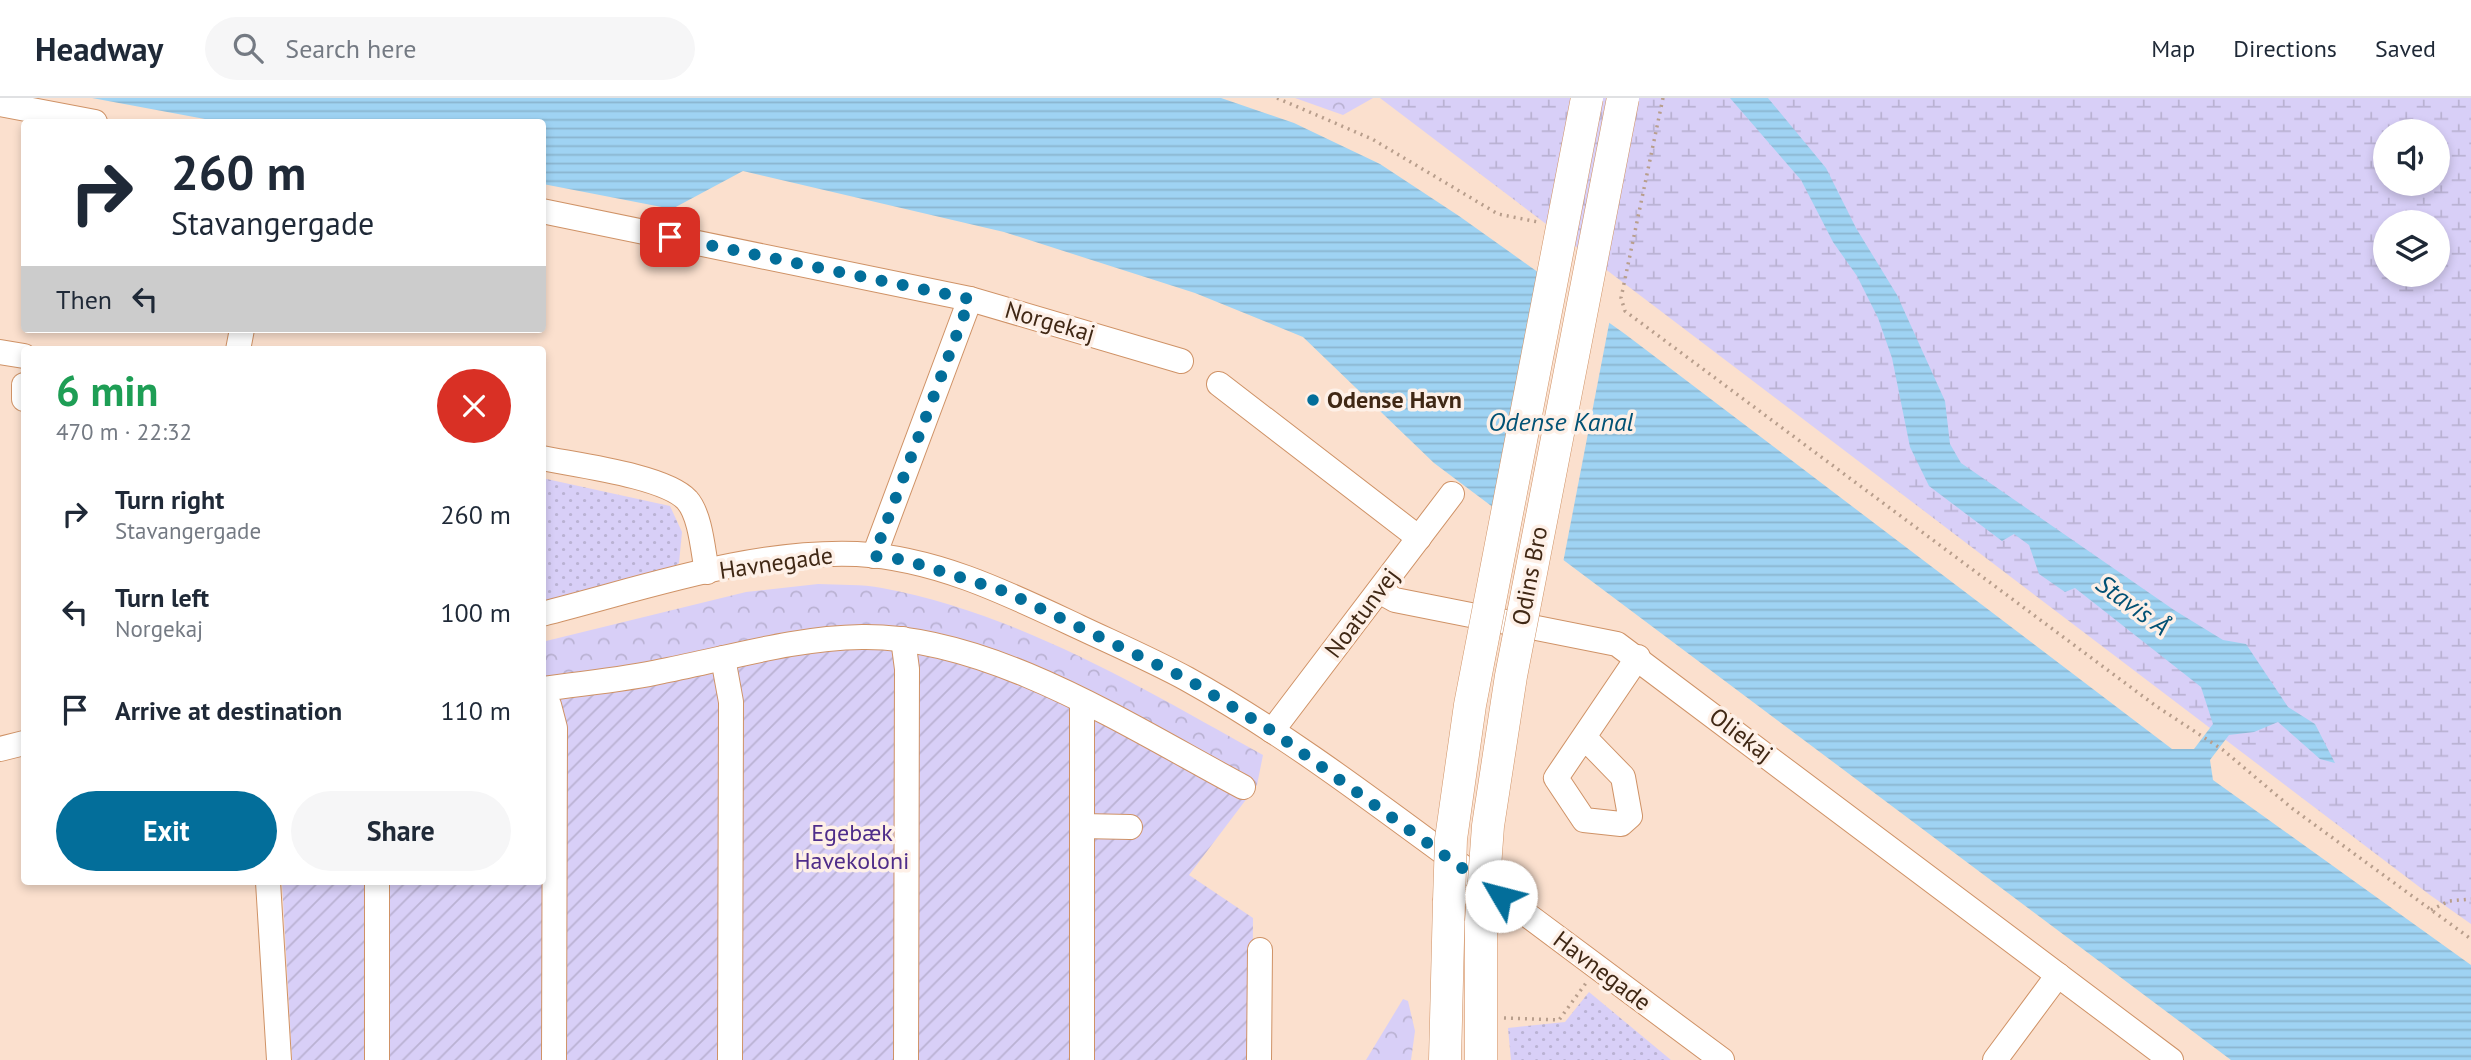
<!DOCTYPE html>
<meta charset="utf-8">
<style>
:root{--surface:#fff;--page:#f6f6f7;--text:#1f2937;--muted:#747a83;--line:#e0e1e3;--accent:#036e9a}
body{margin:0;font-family:"PT Sans",sans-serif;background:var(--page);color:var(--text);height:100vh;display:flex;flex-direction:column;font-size:26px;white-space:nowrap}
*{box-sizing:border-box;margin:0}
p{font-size:23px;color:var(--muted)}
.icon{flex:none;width:38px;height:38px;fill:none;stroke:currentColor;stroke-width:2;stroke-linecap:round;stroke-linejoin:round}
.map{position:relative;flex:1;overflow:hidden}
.drawer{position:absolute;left:21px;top:248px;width:525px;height:539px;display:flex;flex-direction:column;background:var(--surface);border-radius:7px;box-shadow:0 4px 10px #0003}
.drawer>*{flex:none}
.banner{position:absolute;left:21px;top:21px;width:525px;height:214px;border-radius:7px;box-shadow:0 4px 10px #0003;background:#fff;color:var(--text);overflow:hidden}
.controls{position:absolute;left:2373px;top:21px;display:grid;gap:14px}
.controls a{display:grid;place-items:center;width:77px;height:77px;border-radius:50%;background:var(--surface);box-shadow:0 4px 10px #0003;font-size:35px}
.pin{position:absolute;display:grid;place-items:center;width:60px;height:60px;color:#fff;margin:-30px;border-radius:14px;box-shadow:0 4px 10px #0006}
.me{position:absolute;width:77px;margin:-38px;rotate:307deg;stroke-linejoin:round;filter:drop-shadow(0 0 5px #0008)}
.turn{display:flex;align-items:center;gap:24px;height:147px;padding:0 35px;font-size:32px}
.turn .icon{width:91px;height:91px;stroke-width:2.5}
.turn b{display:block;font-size:49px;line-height:60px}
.then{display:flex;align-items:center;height:66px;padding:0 35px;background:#0003;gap:14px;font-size:26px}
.round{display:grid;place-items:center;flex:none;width:74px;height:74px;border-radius:37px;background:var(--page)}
.overview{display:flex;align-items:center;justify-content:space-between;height:119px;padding:0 35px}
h1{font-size:42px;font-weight:700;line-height:52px;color:#1e9e55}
.button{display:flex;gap:14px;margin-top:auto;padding:14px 35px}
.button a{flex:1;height:80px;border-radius:42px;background:var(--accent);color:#fff;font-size:28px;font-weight:700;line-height:80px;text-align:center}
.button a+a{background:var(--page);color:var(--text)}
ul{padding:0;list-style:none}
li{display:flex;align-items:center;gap:21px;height:98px;padding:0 35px}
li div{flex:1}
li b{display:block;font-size:26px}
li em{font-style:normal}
header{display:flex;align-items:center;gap:42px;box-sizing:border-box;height:98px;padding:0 35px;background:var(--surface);border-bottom:2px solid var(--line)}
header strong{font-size:33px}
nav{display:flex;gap:38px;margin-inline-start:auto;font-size:24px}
.search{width:490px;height:63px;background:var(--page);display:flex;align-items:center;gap:18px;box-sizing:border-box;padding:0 24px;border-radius:38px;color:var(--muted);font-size:26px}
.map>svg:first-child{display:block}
.grass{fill:url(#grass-dots)}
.forest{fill:url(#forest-crowns)}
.wetland{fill:url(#wetland-marsh);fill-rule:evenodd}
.garden{fill:url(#garden-furrows)}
.water{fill:url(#water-rules)}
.pier{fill:#fbe0ce}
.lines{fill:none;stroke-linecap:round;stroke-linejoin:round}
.minor-casing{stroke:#cf9266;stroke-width:26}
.major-casing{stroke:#cf9266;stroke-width:33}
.path{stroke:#b89e8c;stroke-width:3.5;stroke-dasharray:2 5;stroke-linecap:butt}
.minor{stroke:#fff;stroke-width:24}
.major{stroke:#fff;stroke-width:32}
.major-bridge-casing{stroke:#cf9266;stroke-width:33;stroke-linecap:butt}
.major-bridge{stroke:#fff;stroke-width:32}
.route{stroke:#036e9a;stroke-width:12;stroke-dasharray:0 21.6}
.poi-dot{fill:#036e9a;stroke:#fef0e7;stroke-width:2.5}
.labels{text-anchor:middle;stroke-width:7;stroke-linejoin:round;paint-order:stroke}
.street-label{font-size:24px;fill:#402815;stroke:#fef0e7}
.poi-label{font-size:24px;font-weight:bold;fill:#402815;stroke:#fef0e7;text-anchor:start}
.park-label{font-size:24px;fill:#4f2d8a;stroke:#fef0e7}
.water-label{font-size:26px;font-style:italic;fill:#025275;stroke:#fef0e7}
</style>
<header>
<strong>Headway</strong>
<div class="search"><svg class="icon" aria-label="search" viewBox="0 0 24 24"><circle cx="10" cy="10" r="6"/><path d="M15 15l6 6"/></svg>Search here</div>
<nav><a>Map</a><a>Directions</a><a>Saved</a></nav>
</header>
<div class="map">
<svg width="2471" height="962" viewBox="0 0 2471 962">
<defs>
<pattern id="grass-dots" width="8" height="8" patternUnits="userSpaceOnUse" patternTransform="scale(1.75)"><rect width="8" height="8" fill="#d8cff7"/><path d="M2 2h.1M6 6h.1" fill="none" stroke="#bab2d3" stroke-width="1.8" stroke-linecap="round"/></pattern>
<pattern id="forest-crowns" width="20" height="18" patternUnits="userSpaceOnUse" patternTransform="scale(1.75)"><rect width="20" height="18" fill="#d8cff7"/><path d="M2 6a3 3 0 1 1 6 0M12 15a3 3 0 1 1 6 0" fill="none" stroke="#bab2d3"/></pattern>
<pattern id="wetland-marsh" width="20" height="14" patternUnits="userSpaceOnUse" patternTransform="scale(1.75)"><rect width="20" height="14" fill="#d8cff7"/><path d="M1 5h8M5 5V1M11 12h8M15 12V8" fill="none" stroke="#bab2d3"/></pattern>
<pattern id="garden-furrows" width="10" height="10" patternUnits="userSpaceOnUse" patternTransform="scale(1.75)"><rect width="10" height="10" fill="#d8cff7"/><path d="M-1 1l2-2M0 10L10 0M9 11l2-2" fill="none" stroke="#bab2d3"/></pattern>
<pattern id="water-rules" width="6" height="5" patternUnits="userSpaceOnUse" patternTransform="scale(1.75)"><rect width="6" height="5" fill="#9fd3f3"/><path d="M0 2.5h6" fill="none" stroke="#8ab5cf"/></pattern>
</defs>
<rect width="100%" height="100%" fill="#fbe0ce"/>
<g class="grass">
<polygon points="542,380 670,408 682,434 679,465 666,474 543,504"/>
<polygon points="1589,894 1671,962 1511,962 1508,930 1565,924"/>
</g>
<g class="forest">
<polygon points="1295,0 1373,0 1343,17"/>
<path d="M818 486C839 487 862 486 882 490 1018 515 1144 591 1263 657L1257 687 1193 649 543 581 542 544 746 494Z"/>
<polygon points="1403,901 1408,903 1415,933 1411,962 1366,962"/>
</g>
<path class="wetland" d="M1380 0H2471V826L2430 797ZM2385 33H2438V86H2385ZM2385 124H2438V177H2385Z"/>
<polygon class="garden" points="901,534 1193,649 1257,687 1189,777 1253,820 1252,962 292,962 282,784 542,784 543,581"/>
<polygon class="water" points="92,0 1221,0 1294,25 1380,66 1459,118 1625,236 2172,651 2194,651 2213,626 2201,589 2075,490 2065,494 2039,476 2029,447 2014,436 2002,443 1929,388 1910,349 1892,260 1878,220 1857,178 1833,144 1801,82 1730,0 1768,0 1826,70 1856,130 1897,197 1945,303 1950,346 1961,365 2174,512 2223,542 2246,546 2288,609 2315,626 2335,665 2320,661 2278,624 2254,634 2229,637 2210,662 2213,682 2471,867 2471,962 2231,962 1434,365 1303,239 1195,195 1004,134 743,73 672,111 543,86 542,24 221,24"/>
<polygon class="pier" points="1539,171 1610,221 1563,465 1492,412"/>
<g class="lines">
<defs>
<g id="minor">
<polyline points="0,6 95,24"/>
<polyline points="542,113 970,201 1181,263"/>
<polyline points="238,252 242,231"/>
<polyline points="0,254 24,258"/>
<polyline points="1219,286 1419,440"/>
<polyline points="24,287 24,301"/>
<path d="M542 360C576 367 665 378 687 402 701 418 703 454 707 474"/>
<polyline points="874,458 970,201"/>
<polyline points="1379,493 1395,502 1617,546 2171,962"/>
<path d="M542 516C645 490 751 452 857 456 936 460 1009 496 1079 529 1115 546 1152 562 1187 581 1279 632 1364 696 1448 758 1539 826 1631 894 1722 962"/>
<polyline points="903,541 907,571 906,962"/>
<polyline points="723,560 731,604 730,962"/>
<path d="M542 591C583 585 624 582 663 573 730 560 794 540 862 539 990 537 1132 630 1243 689"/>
<polyline points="542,599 549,607 555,630 554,962"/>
<polyline points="1272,633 1452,396"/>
<polyline points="1584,639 1623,679 1630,718 1621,726 1584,722 1556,680 1638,559"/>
<polyline points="0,651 24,645"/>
<polyline points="1082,728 1130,729"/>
<polyline points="268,784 279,962"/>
<polyline points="377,784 377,962"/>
<polyline points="1082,962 1082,604"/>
<polyline points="1259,962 1260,852"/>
<polyline points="1995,962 2058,877"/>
</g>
<g id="major">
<polyline points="1445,962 1449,803"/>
<polyline points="1481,962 1481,824"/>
</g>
</defs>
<use href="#minor" class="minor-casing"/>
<use href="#major" class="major-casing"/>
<g class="path">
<polyline points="1277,0 1372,41 1498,116 1538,124"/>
<polyline points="1663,0 1621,200 1625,213 2156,608 2223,652 2293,711 2471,841"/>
<polyline points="2431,812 2449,803 2471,801"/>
<polyline points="1504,920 1559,922 1586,885"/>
</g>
<use href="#minor" class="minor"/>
<use href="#major" class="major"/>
<defs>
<g id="major-bridge">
<polyline points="1449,803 1451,741 1470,607 1587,0"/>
<polyline points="1481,824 1488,728 1511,578 1623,0"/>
</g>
</defs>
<use href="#major-bridge" class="major-bridge-casing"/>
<use href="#major-bridge" class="major-bridge"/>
</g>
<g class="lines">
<polyline class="route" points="670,139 970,201 874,458 905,462 1004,493 1187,581 1272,633 1501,798"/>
</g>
<circle class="poi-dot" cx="1313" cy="302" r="7"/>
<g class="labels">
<g class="street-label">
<text transform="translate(1050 224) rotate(16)" y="8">Norgekaj</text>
<text transform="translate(776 465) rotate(-8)" y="8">Havnegade</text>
<text transform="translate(1530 478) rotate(-79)" y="8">Odins Bro</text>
<text transform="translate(1362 515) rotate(-53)" y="8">Noatunvej</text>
<text transform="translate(1741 637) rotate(37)" y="8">Oliekaj</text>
<text transform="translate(1602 873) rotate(37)" y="8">Havnegade</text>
</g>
<g class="poi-label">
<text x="1327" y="310">Odense Havn</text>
</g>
<g class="park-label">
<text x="852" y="743">Egebæk<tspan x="852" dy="28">Havekoloni</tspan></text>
</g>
<g class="water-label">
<text x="1561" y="333">Odense Kanal</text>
<text transform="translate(2133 507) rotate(36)" y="9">Stavis Å</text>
</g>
</g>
</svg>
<div class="controls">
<a><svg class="icon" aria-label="sound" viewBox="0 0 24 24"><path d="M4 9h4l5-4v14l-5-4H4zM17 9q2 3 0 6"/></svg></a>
<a><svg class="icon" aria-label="layers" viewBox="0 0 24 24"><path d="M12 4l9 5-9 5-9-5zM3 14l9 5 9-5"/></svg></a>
</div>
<div class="pin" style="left:670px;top:139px;background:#d93025"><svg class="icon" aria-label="arrive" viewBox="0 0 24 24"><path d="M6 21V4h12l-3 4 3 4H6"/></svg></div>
<svg class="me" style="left:1501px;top:798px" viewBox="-20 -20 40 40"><circle r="19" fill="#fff"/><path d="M0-13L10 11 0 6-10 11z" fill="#036e9a"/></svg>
<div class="banner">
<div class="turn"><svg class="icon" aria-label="right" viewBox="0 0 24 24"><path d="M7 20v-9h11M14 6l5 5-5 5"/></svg><div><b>260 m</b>Stavangergade</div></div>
<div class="then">Then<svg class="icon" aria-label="left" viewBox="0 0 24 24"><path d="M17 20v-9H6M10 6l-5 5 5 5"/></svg></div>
</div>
<section class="drawer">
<div class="overview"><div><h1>6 min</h1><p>470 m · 22:32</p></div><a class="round" style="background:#d93025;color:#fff"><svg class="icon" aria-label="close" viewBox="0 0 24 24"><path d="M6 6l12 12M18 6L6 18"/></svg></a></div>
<ul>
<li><svg class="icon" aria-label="right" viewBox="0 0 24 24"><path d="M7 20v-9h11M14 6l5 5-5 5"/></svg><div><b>Turn right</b><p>Stavangergade</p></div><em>260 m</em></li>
<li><svg class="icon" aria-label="left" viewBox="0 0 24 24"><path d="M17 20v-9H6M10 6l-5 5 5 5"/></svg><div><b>Turn left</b><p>Norgekaj</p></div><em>100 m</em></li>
<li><svg class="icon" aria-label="arrive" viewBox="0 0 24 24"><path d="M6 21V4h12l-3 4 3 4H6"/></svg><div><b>Arrive at destination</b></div><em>110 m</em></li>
</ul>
<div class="button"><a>Exit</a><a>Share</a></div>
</section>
</div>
